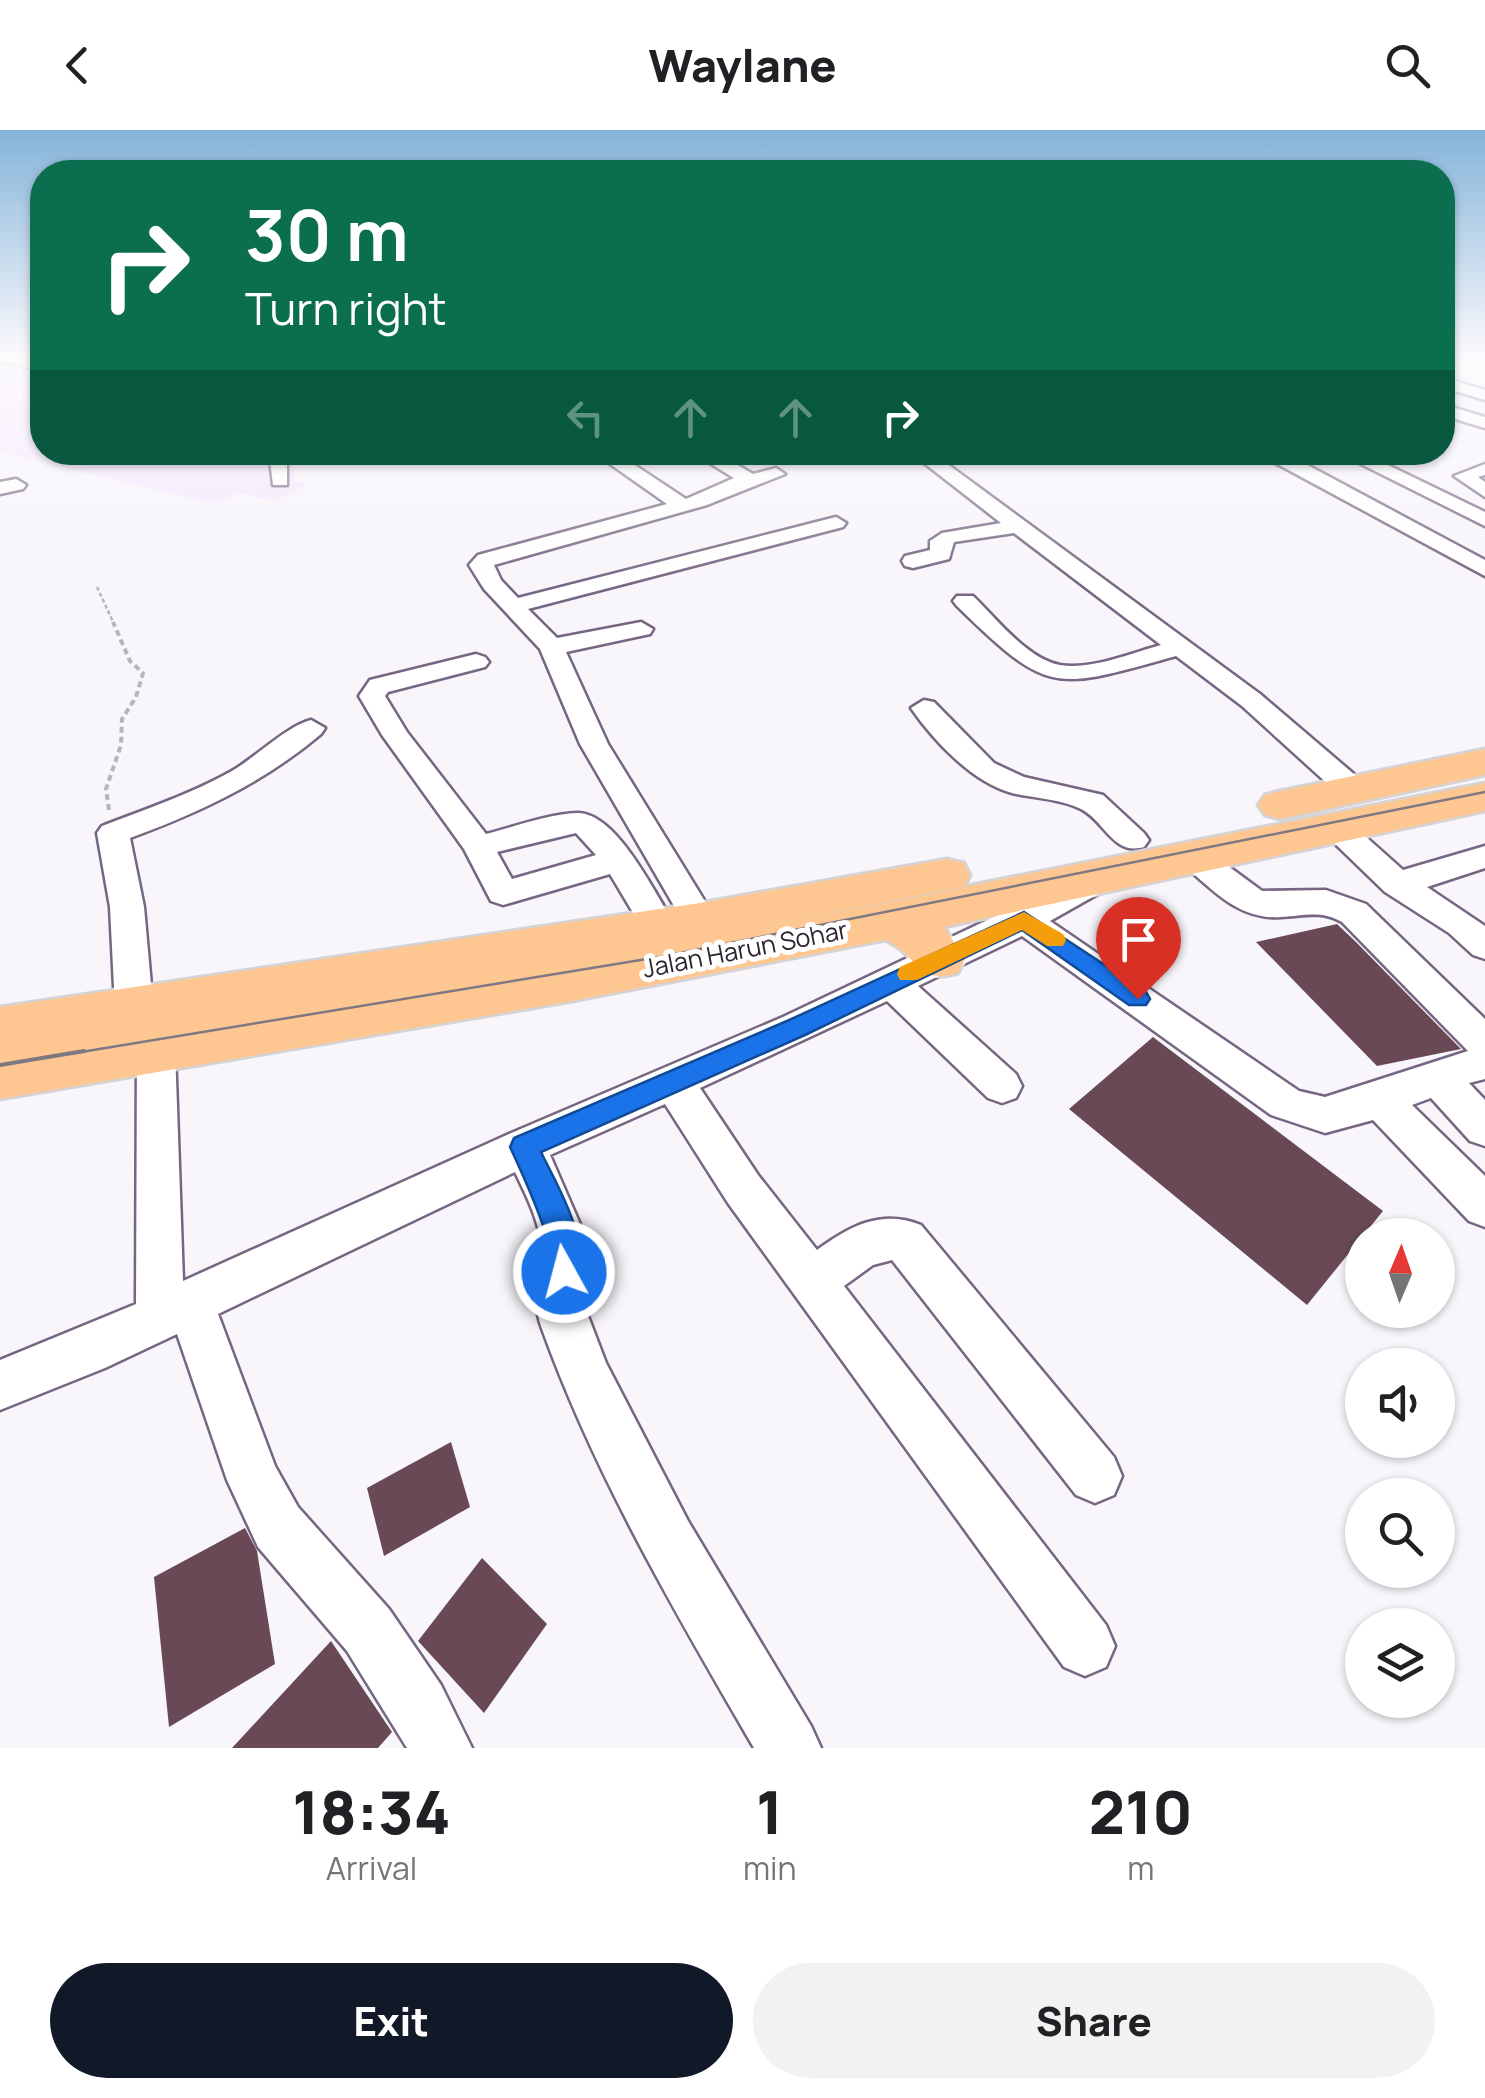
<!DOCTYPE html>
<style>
:root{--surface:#fff;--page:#f2f2f2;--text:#202124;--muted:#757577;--accent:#111827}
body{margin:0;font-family:Manrope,sans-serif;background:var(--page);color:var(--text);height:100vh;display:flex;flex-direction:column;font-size:38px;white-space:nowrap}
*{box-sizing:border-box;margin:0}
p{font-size:32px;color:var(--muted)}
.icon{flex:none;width:55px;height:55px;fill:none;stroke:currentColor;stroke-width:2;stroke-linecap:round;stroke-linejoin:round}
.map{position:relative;height:1618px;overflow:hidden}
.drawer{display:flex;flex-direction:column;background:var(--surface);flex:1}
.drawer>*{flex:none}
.hud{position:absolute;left:30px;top:30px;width:1425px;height:305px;border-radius:40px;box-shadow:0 2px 8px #0004;background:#0b6e4f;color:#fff;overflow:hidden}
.needle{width:65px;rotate:2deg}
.controls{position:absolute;left:1345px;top:1088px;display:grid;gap:20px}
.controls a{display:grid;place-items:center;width:110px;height:110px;border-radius:50%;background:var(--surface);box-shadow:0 2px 8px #0004;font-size:50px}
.pin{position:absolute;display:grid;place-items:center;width:85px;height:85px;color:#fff;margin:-102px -42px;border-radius:50% 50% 50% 0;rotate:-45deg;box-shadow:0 0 10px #0007}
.pin .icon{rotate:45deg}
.me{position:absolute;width:110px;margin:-55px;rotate:353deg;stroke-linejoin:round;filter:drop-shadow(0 0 8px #0008)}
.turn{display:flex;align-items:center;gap:35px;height:210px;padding:0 50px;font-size:45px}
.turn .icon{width:130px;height:130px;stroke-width:2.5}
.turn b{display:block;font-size:70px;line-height:85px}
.lanes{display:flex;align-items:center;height:95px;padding:0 50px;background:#0003;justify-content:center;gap:50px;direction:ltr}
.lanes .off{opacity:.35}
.eta{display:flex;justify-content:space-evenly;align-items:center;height:170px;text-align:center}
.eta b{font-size:60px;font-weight:800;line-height:70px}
.action{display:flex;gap:20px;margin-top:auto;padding:20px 50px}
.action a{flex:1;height:115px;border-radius:60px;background:var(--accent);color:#fff;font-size:40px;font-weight:800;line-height:115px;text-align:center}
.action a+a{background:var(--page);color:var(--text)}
header{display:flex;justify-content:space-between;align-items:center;height:130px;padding:0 50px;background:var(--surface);font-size:45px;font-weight:800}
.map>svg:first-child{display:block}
.built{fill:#f4e7fe}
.building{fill:#694956}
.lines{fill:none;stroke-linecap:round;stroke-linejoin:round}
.minor-casing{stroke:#766682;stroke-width:5}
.highway-casing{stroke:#d4d3d5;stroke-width:5}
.path-far1{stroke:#b8b4bb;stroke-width:2.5;stroke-dasharray:4 2.5;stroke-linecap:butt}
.path{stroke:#b8b4bb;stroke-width:4;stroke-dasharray:6 4;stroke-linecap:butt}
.minor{fill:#fff;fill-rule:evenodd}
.highway{fill:#fec792;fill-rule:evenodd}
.tram-far1{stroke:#7e7882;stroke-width:2.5}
.tram{stroke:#7e7882;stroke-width:4}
.route{fill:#1a73e8;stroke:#114b97;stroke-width:2.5}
.slow{fill:#f59e0b}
.labels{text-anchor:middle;stroke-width:10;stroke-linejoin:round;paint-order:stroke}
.street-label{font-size:25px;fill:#2a232f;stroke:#fff}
</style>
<header><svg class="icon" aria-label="back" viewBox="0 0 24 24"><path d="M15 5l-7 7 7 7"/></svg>Waylane<svg class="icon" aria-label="search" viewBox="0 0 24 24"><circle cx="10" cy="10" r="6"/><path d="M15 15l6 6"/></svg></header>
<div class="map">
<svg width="1485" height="1618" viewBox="0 0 1485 1618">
<rect width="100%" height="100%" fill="#f8f5fb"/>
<polygon class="built" points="0,228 42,232 42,322 292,323 295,351 308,354 276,371 238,363 216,374 0,322"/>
<g class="building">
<polygon points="1337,794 1356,812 1461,919 1377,936 1256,812"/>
<polygon points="1153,907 1383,1081 1307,1175 1069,979"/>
<polygon points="451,1312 470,1377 384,1426 367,1358"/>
<polygon points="245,1398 257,1421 275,1534 169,1597 154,1447"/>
<polygon points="482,1428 547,1494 484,1583 418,1511"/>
<polygon points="331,1511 392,1602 378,1618 232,1618"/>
</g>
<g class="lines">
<defs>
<g id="minor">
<polygon points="0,228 42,232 42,240 0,231"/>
<polygon points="1442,247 1485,260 1485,270 1442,257"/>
<polygon points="1442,274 1485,287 1485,298 1442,285"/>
<polygon points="269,322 287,322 287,355 273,355"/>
<polygon points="593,322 615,322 686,369 734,348 692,322 715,322 753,344 776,338 785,344 707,375 494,435 501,450 518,468 836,387 846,393 843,397 528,479 557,508 641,492 653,499 650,504 566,522 608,614 717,791 712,800 700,804 688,800 580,614 540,519 484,459 469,435 478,425 667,374"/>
<path d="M910 322H931L1260 564 1362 651 1366 658 1362 665H1340L1242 576 1176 526C1054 560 1049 566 957 476L953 471 957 466H973C996 488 1027 529 1060 535 1092 540 1131 523 1161 515L1014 403 954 412 949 429 913 438 905 436 902 431 905 426 930 420V411L942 403 1001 393Z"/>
<polygon points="1267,322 1283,322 1485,430 1485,446 1268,329"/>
<polygon points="1337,322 1361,322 1485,382 1485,396"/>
<polygon points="1485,334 1485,345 1478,347 1485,352 1485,367 1454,346"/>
<polygon points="16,349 26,355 23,359 0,364 0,352"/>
<path d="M476 524 485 527 489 532 485 537 388 562 385 566 407 602 486 704C514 697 548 684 577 683 615 682 652 758 671 788L676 797 671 806 659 810 647 806 610 744 503 775 491 771 464 719 382 605 359 566 370 550ZM576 703 596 725 512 749 497 722Z"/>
<path d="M924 570 934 572 994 633 1024 647 1103 665 1144 703 1149 710 1144 717C1113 726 1105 691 1081 679 1062 669 1033 668 1012 663 972 652 934 611 911 578Z"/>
<path d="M311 590 325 598 321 604C263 653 200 682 130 708L144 777 153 877 147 887 134 892 121 887 115 877 110 777 97 703 102 696C146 679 191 664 232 641 256 627 287 596 311 590Z"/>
<polygon points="1336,687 1347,690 1403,740 1485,716 1485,738 1427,757 1485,796 1485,829 1473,825 1449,803 1385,762 1325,704 1320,697 1325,690"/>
<path d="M1198 719 1209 722 1262 761 1326 760 1366 774 1485 889V949L1469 953 1485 970V1016L1470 1011 1431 968 1412 975 1485 1046V1097L1469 1091 1373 990 1325 1003 1271 985 1022 806 918 856 1016 944 1022 956 1016 968 1002 973 988 968 887 871 700 958 758 1045 817 1120C850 1096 881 1079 921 1095L1114 1327 1122 1346 1114 1365 1095 1373 1076 1365 892 1130 873 1135 844 1156 1106 1495 1115 1516 1106 1537 1085 1546 1064 1537 728 1073 665 974 550 1025 586 1108 588 1133 583 1173 606 1233 688 1391 811 1596 821 1618H754C675 1482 594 1344 541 1196 532 1171 542 1153 542 1129 543 1098 528 1069 515 1042L218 1184 275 1336 298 1377 389 1479 441 1555 472 1618H407L347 1521 258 1417 227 1350 177 1204 105 1238 0 1280V1230L136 1174 137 919 142 908 156 903 170 908 175 919 183 1151 509 1004 783 887 1093 740 1105 744 1110 752 1105 760 1050 791 1299 961 1325 967 1468 921 1342 792C1320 780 1305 786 1281 787 1240 790 1215 762 1187 738L1182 730 1187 722Z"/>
</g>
<g id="highway">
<polygon points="1485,619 1485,645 1280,689 1265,685 1258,675 1265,665 1280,661"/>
<path d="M1485 653V681L944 797 965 829 958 843C916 856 918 824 885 810L567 872 0 969V921L660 815 0 921V877L700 773 947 729 964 733 970 745 964 757 947 761 756 798Z"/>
</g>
</defs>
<use href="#minor" class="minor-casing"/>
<use href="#highway" class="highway-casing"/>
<polyline class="path-far1" points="97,457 114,494"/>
<polyline class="path" points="109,680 106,659 121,615 122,589 136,567 143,543 130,531 113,492"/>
<use href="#minor" class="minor"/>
<use href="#highway" class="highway"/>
<polyline class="tram-far1" points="69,924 665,826 1485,662"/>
<polyline class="tram" points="0,935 84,921"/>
</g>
<linearGradient id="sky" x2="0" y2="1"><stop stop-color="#84b4d9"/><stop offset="0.5" stop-color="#fcfafd"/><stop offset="1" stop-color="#fcfafd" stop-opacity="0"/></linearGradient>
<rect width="1485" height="455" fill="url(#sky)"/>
<path class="route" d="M1024 782 1146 862 1150 869 1146 875H1129L1022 800 805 905 541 1022C559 1060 592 1110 574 1153L564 1157 553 1153C547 1139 552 1128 549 1114 539 1080 525 1049 510 1017L514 1008 787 891Z"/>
<polygon class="slow" points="1024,782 1063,804 1066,810 1063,816 1047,816 1022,800 917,850 900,850 897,844 900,837"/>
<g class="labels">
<g class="street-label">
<text transform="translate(745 819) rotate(-11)" y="9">Jalan Harun Sohar</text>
</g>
</g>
</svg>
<div class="controls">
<a><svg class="needle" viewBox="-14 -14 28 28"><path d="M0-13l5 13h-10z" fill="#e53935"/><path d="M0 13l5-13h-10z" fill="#757577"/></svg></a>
<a><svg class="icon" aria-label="sound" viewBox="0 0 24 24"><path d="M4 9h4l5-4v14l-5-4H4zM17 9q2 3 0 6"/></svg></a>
<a><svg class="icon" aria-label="search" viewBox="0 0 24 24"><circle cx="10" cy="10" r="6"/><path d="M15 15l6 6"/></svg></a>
<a><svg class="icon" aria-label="layers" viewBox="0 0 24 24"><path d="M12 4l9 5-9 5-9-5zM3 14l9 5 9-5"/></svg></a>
</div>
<div class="pin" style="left:1138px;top:869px;background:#d93025"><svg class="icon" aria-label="arrive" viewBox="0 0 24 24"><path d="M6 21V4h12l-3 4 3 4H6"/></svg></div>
<svg class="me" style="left:564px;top:1142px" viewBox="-20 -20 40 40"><circle r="17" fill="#1a73e8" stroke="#fff" stroke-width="3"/><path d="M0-11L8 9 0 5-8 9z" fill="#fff"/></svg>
<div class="hud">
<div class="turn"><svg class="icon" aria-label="right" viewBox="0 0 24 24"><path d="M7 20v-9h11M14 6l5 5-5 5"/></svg><div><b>30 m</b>Turn right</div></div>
<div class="lanes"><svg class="icon off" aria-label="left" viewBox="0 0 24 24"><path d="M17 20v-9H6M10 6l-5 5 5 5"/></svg><svg class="icon off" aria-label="ahead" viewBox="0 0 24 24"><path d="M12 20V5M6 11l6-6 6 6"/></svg><svg class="icon off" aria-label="ahead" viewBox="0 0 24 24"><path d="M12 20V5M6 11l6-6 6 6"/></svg><svg class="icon" aria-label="right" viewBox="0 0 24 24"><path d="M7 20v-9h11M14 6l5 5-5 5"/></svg></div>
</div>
</div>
<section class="drawer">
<div class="eta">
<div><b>18:34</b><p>Arrival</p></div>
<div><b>1</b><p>min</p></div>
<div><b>210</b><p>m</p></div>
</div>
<div class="action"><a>Exit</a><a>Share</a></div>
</section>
